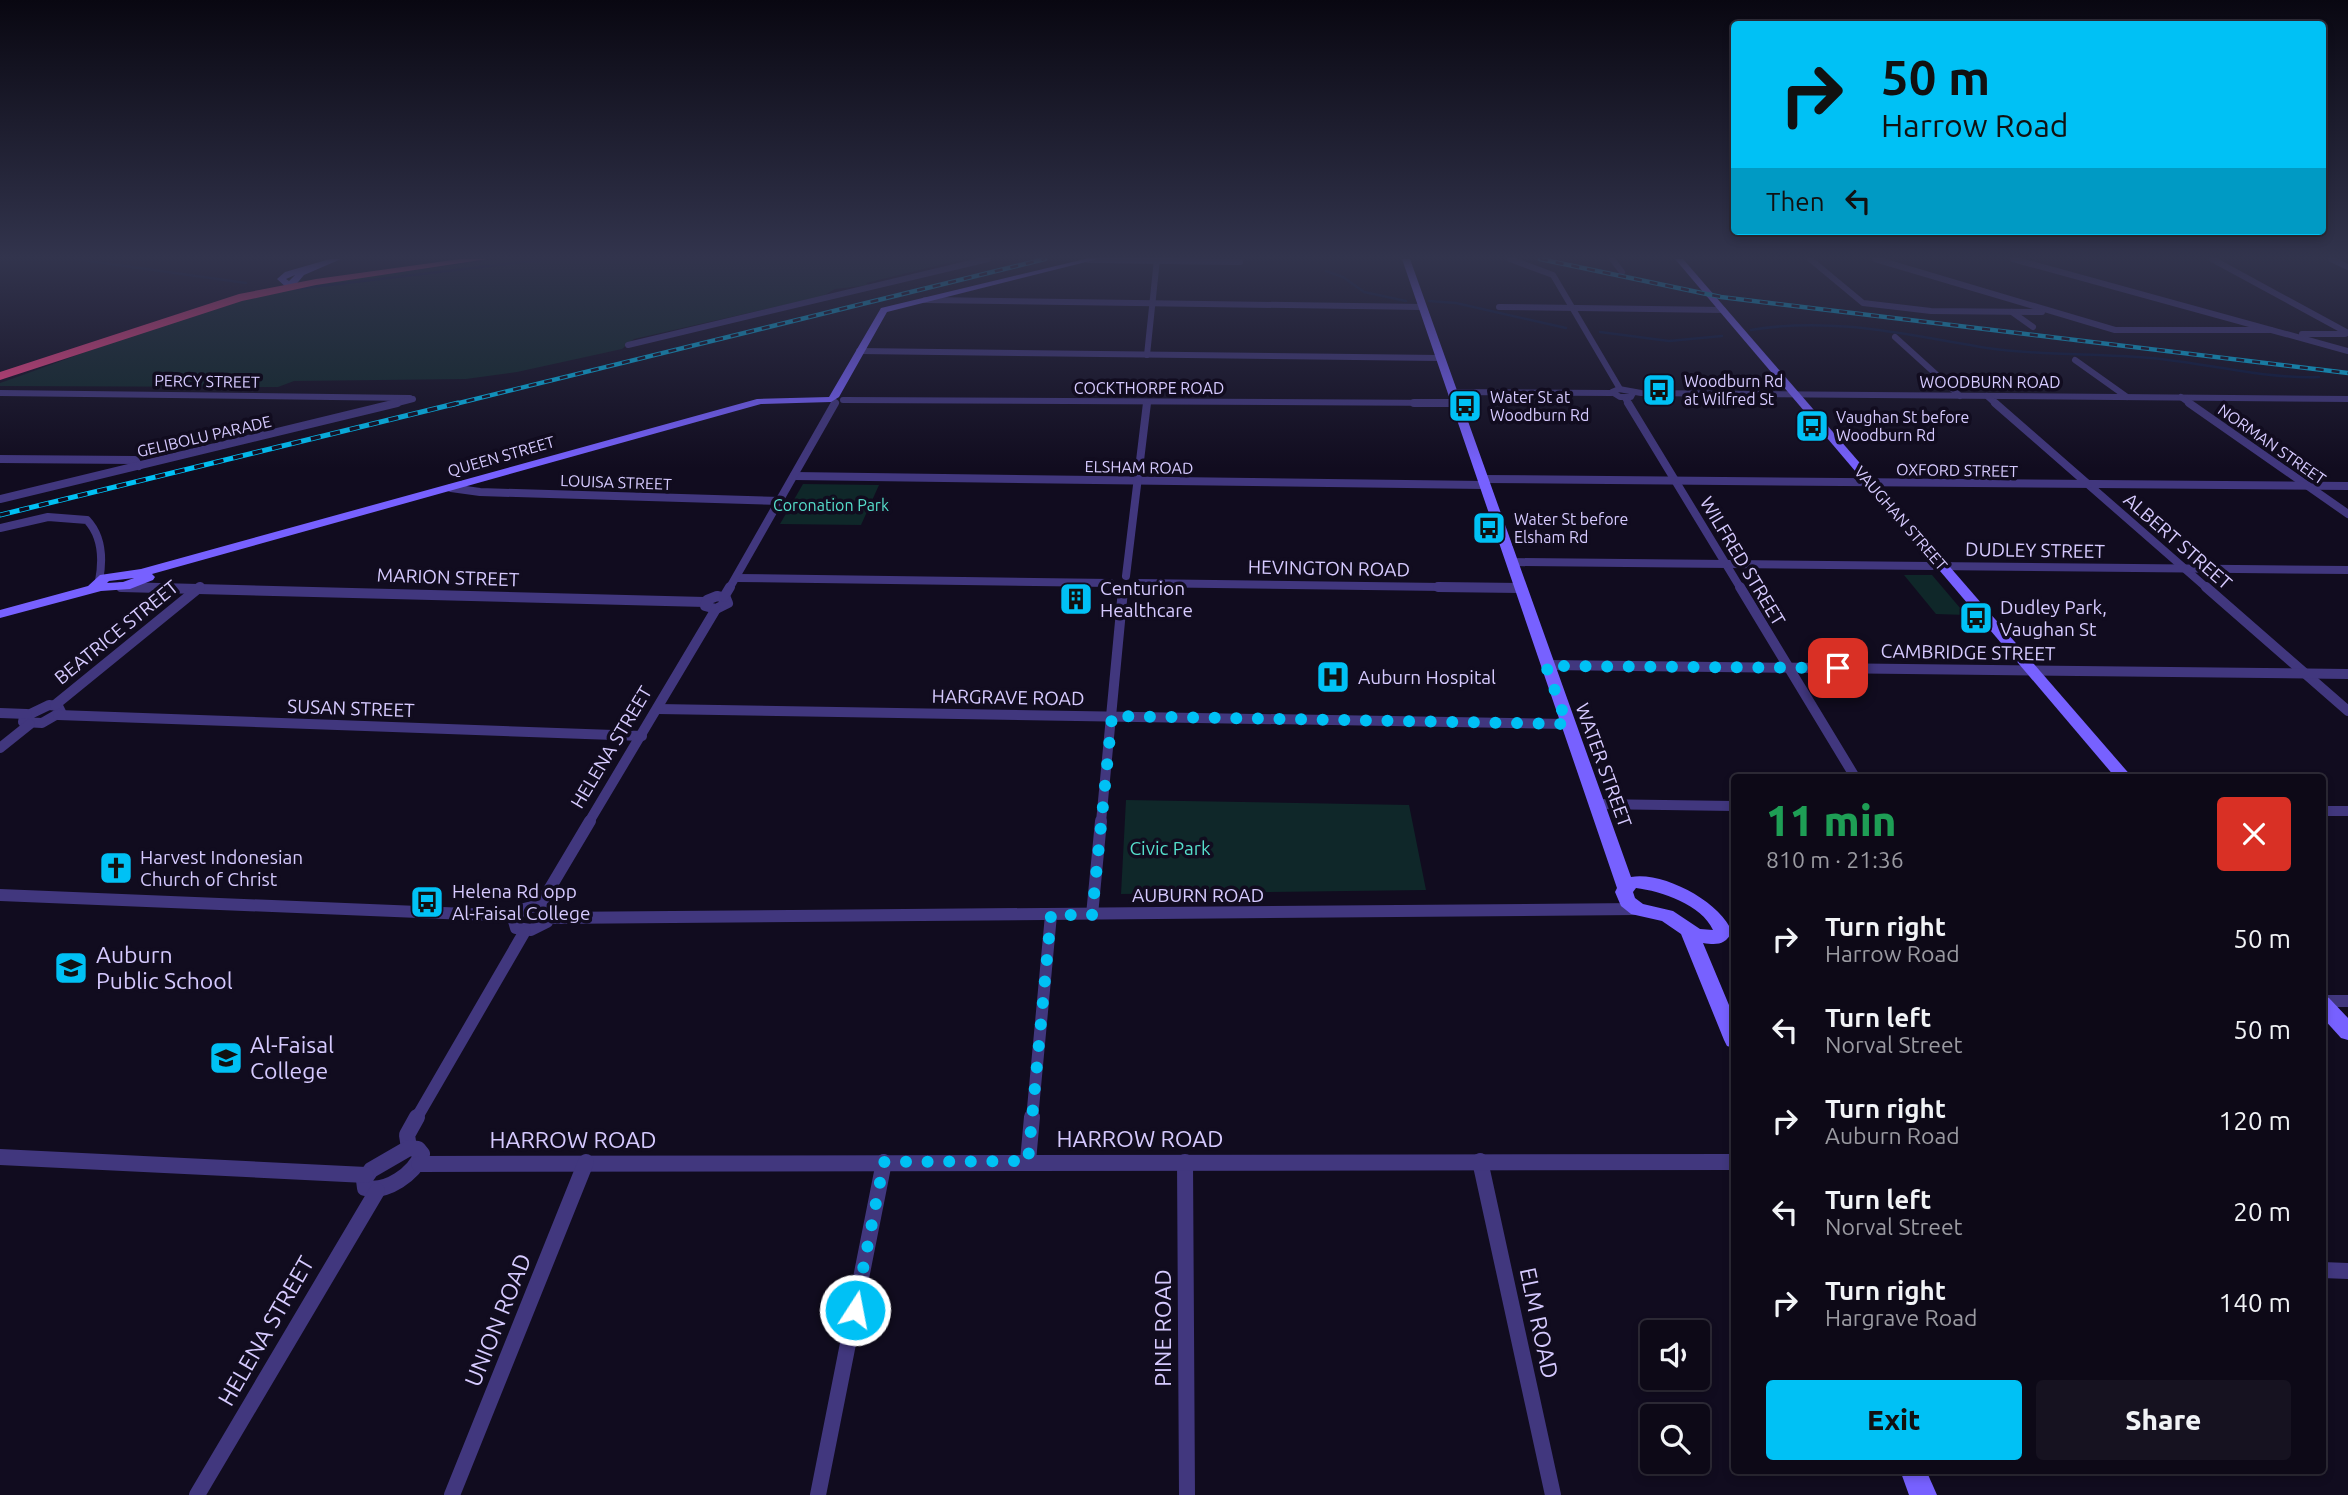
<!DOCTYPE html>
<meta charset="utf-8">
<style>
:root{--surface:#0d0917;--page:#161220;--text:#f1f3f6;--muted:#9a9aa1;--line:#2d2a36;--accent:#00c1f5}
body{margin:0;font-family:Ubuntu,sans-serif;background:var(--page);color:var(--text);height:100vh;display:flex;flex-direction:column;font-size:26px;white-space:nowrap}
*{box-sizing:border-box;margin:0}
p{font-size:23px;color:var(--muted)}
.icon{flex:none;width:38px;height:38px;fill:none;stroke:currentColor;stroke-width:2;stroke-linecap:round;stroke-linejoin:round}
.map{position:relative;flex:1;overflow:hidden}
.sheet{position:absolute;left:1731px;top:774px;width:595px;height:700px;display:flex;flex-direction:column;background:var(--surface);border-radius:7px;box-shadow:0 4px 10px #0003,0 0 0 2px var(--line)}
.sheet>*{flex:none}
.top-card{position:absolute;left:1731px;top:21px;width:595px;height:214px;border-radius:7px;box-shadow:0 4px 10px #0003,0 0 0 2px var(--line);background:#00c1f5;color:#111;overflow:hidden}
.tools{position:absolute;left:1640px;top:1320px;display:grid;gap:14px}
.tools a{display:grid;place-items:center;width:70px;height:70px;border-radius:7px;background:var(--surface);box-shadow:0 4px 10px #0003,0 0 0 2px var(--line);font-size:35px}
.pin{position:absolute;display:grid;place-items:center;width:60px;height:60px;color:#fff;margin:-30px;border-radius:14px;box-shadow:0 4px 10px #0006}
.me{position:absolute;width:77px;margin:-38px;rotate:11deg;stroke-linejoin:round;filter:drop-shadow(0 0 5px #0008)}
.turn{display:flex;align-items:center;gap:24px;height:147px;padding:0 35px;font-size:32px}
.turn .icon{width:91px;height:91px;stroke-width:2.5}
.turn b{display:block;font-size:49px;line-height:60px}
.then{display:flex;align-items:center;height:66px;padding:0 35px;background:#0003;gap:14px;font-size:26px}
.round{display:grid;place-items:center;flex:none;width:74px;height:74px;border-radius:7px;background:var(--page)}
.overview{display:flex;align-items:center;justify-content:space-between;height:119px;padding:0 35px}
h1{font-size:42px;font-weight:800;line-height:52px;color:#1e9e55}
.action{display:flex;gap:14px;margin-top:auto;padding:14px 35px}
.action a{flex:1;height:80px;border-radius:7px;background:var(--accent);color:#111;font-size:28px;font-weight:800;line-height:80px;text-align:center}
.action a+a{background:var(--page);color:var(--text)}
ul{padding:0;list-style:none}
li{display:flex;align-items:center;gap:21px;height:91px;padding:0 35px}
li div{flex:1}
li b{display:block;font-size:26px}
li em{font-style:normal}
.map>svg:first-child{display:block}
.green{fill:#0f2729}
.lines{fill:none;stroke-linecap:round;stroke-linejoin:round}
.stream{stroke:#08153c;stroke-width:2.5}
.street-far4{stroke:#41377e;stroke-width:6}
.street-far3{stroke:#41377e;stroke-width:8}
.street-far2{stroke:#41377e;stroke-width:10}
.street-far1{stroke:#41377e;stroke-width:12}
.street{stroke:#41377e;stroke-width:16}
.secondary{fill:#7761ff;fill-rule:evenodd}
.highway{fill:#ff4589;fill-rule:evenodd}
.rail-far1-casing{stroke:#00c1f5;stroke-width:4.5}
.rail-casing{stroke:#00c1f5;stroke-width:5}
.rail-far1{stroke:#110c1f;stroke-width:2.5;stroke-dasharray:8;stroke-linecap:butt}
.rail{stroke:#110c1f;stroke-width:3.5;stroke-dasharray:10;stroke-linecap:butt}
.route{stroke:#00c1f5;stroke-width:12;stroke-dasharray:0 21.6}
.labels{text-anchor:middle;stroke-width:7;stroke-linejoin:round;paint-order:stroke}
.far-street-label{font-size:16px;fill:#d6caff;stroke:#110c1f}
.far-poi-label{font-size:16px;fill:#d6caff;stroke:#110c1f;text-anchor:start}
.far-park-label{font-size:16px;fill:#56dfcc;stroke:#110c1f}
.street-label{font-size:19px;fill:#d6caff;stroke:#110c1f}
.poi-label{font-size:19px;fill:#d6caff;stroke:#110c1f;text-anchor:start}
.park-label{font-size:19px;fill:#56dfcc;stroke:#110c1f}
.near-poi-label{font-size:23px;fill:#d6caff;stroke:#110c1f;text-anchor:start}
.near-street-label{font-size:23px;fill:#d6caff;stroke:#110c1f}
</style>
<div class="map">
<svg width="2348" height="1495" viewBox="0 0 2348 1495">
<rect width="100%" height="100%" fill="#110c1f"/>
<g class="green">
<path d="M501 259H964L866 283 869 285 835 289 823 296 634 339 622 349 517 372 466 379 294 381 278 387 0 386V383C79 355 157 324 238 302 323 279 413 271 501 259Z"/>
<polygon points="803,484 879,485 861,525 780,524"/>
<polygon points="1904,575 1932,575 1966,615 1936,614"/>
<polygon points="1126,800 1409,805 1426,890 1121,894"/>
</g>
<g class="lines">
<g class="stream">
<polyline points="75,259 246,283"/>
<polyline points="1326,271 1343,277 1364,292 1406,301"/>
<polyline points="295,289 548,259"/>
<polyline points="1429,301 1456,303 1566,328"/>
<path d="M1751 330C1833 316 1907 335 1987 348 2041 356 2096 353 2151 358 2207 363 2262 379 2319 377"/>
<polyline points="1600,332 1669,341 1722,336"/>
</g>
<g class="street-far4">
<polyline points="1510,259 1553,275 1620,389"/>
<polyline points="1612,259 1622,272"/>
<polyline points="1810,259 1863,303 1931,311 2042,312"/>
<polyline points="1875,259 2115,330 2271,330"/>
<polyline points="2013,259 2348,351"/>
<polyline points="2212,259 2348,333"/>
<polyline points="2331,259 2348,267"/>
<polyline points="1088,260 1240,262"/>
<polyline points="925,300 1422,307"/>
<polyline points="1499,307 1723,310"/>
<polyline points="2012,312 2033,327"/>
<polyline points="2302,334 2345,334"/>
<polyline points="1895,337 1960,396"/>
<polyline points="628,345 988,259"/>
<polyline points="859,351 1440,358"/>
<polyline points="1147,355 1157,259"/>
<polyline points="2075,360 2127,397"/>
<polyline points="1451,392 1612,393"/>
<polyline points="0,393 410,398"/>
<polyline points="1633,393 1631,397 1620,397 1612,392 1619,389 1641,393 2348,399"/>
<polyline points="1987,396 1997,405"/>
<polyline points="2181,397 2192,405"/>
<polyline points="1625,398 1629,405"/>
<polyline points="843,400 1455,403"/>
<polyline points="390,405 413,399"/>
</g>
<g class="street-far3">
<polyline points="1414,403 1455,403"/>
<polyline points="1628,403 1741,589"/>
<polyline points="1995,403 2208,589"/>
<polyline points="2189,403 2348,514"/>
<polyline points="0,459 135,460 139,466"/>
<polyline points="794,476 1484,485"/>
<polyline points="1482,479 2348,486"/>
<polyline points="451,488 480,492 781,501"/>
<polyline points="0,499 397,403"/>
<path d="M0 528 48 517 87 520C102 536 103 560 99 581"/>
<polyline points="1511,562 2348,570"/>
<polyline points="1126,576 1147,403"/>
<polyline points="737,578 1110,583"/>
<polyline points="1137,583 1520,588"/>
<polyline points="121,587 186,589"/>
<polyline points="198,589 200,587"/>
<polyline points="729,589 835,403"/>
</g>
<g class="street-far2">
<polyline points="121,587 705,602"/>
<polyline points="1438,587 1520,588"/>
<polyline points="1740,587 1855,777"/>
<polyline points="2206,587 2348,711"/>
<polygon points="717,596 726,598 728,603 716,609 705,606 707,600"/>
<polyline points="724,597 730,587"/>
<polyline points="1546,665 2348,674"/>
<polygon points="49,705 58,706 61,712 42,723 23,722 24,717"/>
<polyline points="55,705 200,587"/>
<polyline points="658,709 1567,724"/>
<polyline points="0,713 27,714"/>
<polyline points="58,715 642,736"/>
<polyline points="0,748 30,724"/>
<polyline points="1594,804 1734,806"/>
<polyline points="2322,811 2348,811"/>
<polyline points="589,822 716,609"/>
<polyline points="1101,822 1123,590"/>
</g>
<g class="street-far1">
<polyline points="0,895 516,916"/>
<polyline points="540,905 590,821"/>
<polygon points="540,905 551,911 547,922 531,930 516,928 514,921 524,909"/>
<polyline points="1092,915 1101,821"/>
<polyline points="550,918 1637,909"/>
<polyline points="2322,1001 2348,1001"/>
<polyline points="416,1119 525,931"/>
<polyline points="1032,1119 1051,915"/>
</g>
<g class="street">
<polyline points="409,1148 407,1135 417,1117"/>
<path d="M409 1148 418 1149 422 1154C414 1174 387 1193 365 1188L364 1180 371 1170Z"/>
<polyline points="0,1157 366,1175"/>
<polyline points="1028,1161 1032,1117"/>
<polyline points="1480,1161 1553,1495"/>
<polyline points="1185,1162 1187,1495"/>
<polyline points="419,1164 1734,1162"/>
<polyline points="2322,1270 2348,1271"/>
<polyline points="197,1495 377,1191"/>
<polyline points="452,1495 586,1162"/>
<polyline points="818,1495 884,1162"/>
</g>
<g class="secondary">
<path d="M330 259H341L304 275 293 288H287L277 279 285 272ZM295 275 289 281 286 279Z"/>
<path d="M1085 259H1098L887 312 839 397 831 402 761 404 152 574 155 577 153 580 130 589 101 591 0 618V610L88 586 100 575 141 569 757 399 829 397 881 308ZM134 578 123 582 107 583 109 581Z"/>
<path d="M1402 259H1410L1631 877C1663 871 1721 902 1732 932 1725 945 1717 945 1703 943L1734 1017V1048L1727 1046 1724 1040 1681 934 1662 921 1631 914 1621 906 1615 892 1617 888ZM1636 888C1661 891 1702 905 1713 930L1700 929 1673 911 1643 904 1635 898 1633 892Z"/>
<polygon points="1675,259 1683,259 2132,777 2115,777"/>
<polygon points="2322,995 2329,998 2348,1018 2348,1040 2341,1038 2322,1017"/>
<polygon points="1900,1470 1926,1470 1937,1495 1909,1495"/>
</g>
<polygon class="highway" points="460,259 487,259 316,285 242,301 0,380 0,372 239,294 316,279"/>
<defs>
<g id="rail-far1">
<polyline points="1540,259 1721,297 2348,373"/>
<polyline points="451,405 1045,259"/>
</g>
<polyline id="rail" points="0,515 458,403"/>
</defs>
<use href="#rail-far1" class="rail-far1-casing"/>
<use href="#rail" class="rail-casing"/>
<use href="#rail-far1" class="rail-far1"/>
<use href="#rail" class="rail"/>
</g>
<linearGradient id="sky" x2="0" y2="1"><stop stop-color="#090711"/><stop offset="0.55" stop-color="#32344d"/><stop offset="1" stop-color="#32344d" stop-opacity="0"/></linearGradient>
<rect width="2348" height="468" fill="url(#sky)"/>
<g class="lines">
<polyline class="route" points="855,1310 884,1162 1028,1161 1051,915 1092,915 1112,716 1567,724 1546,666 1838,668"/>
</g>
<defs>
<symbol id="bus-square" viewBox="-11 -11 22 22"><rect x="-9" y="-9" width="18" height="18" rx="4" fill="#00c1f5" stroke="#110c1f"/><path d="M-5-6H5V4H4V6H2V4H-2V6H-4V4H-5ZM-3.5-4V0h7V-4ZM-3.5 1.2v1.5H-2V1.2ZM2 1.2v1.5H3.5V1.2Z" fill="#111"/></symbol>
<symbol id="building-square" viewBox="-11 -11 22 22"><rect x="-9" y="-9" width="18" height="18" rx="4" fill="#00c1f5" stroke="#110c1f"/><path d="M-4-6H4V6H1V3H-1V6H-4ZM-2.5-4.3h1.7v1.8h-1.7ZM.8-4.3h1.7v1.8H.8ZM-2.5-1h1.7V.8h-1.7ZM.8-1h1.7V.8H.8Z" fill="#111"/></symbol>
<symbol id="hospital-square" viewBox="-11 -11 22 22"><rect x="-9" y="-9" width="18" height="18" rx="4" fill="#00c1f5" stroke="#110c1f"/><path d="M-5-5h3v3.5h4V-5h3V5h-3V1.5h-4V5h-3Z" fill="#111"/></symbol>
<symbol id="church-square" viewBox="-11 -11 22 22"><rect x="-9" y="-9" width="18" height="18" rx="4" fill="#00c1f5" stroke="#110c1f"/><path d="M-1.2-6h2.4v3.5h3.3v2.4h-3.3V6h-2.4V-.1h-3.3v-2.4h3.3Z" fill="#111"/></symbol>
<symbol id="school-square" viewBox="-11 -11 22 22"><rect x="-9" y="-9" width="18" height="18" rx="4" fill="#00c1f5" stroke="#110c1f"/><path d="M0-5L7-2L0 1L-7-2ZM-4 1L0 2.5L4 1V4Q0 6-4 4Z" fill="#111"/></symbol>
</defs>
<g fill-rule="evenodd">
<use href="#bus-square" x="1640" y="371" width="38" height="38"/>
<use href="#bus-square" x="1446" y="387" width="38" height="38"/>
<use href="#bus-square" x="1793" y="407" width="38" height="38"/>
<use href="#bus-square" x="1470" y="509" width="38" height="38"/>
<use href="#building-square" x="1057" y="580" width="38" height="38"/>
<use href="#bus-square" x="1957" y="599" width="38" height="38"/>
<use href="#hospital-square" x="1314" y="658" width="38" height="38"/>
<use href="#church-square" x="97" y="849" width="38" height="38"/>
<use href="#bus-square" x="408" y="883" width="38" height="38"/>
<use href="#school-square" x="52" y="949" width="38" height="38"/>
<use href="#school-square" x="207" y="1039" width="38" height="38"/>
</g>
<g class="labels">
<g class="far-street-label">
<text transform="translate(207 381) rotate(1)" y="6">PERCY STREET</text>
<text x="1990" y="388">WOODBURN ROAD</text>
<text x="1149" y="394">COCKTHORPE ROAD</text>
<text transform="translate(204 436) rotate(-13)" y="6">GELIBOLU PARADE</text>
<text transform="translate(2272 444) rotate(35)" y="6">NORMAN STREET</text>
<text transform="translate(501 456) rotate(-16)" y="6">QUEEN STREET</text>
<text transform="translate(1139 467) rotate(1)" y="6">ELSHAM ROAD</text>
<text transform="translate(1957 470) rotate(1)" y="6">OXFORD STREET</text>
<text transform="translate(616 482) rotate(2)" y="6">LOUISA STREET</text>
<text transform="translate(1901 518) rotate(49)" y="6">VAUGHAN STREET</text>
</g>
<g class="far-poi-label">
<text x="1684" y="387">Woodburn Rd<tspan x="1684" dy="18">at Wilfred St</tspan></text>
<text x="1490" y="403">Water St at<tspan x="1490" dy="18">Woodburn Rd</tspan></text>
<text x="1836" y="423">Vaughan St before<tspan x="1836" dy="18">Woodburn Rd</tspan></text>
<text x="1514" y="525">Water St before<tspan x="1514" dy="18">Elsham Rd</tspan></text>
</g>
<g class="far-park-label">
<text x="831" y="511">Coronation Park</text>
</g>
<g class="street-label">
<text transform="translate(2178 541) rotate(41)" y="7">ALBERT STREET</text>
<text transform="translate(2035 550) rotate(1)" y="7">DUDLEY STREET</text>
<text transform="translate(1743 561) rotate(59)" y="7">WILFRED STREET</text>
<text transform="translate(1329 568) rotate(1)" y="7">HEVINGTON ROAD</text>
<text transform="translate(448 577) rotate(2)" y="7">MARION STREET</text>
<text transform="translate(116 632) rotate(-39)" y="7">BEATRICE STREET</text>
<text transform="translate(1968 652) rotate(1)" y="7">CAMBRIDGE STREET</text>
<text transform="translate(1008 697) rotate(1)" y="7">HARGRAVE ROAD</text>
<text transform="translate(351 708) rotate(2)" y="7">SUSAN STREET</text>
<text transform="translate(611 747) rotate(-59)" y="7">HELENA STREET</text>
<text transform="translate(1604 765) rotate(70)" y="7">WATER STREET</text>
<text x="1198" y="902">AUBURN ROAD</text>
</g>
<g class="poi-label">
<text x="1100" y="595">Centurion<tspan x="1100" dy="22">Healthcare</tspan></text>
<text x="2000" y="614">Dudley Park,<tspan x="2000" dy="22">Vaughan St</tspan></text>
<text x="1358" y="684">Auburn Hospital</text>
<text x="140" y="864">Harvest Indonesian<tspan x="140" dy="22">Church of Christ</tspan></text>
<text x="452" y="898">Helena Rd opp<tspan x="452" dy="22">Al-Faisal College</tspan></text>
</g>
<g class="park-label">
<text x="1170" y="855">Civic Park</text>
</g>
<g class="near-poi-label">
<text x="96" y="963">Auburn<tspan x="96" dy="26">Public School</tspan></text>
<text x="250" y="1053">Al-Faisal<tspan x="250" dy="26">College</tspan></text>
</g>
<g class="near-street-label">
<text x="1140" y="1147">HARROW ROAD</text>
<text x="573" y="1148">HARROW ROAD</text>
<text transform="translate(498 1320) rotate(-68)" y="8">UNION ROAD</text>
<text transform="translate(1539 1323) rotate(78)" y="8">ELM ROAD</text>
<text transform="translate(1163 1328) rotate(-90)" y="8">PINE ROAD</text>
<text transform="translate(266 1331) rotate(-60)" y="8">HELENA STREET</text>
</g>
</g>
</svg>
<div class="tools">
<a><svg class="icon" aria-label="sound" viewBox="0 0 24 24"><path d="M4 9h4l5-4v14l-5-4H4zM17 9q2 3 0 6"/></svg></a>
<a><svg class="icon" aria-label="search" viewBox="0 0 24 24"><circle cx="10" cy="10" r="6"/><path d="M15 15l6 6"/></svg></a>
</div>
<div class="pin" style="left:1838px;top:668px;background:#d93025"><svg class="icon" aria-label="arrive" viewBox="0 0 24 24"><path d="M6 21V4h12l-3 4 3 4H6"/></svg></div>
<svg class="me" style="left:855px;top:1310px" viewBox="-20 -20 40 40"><circle r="17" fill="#00c1f5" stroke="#fff" stroke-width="3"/><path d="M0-11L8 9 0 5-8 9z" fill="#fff"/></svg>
<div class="top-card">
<div class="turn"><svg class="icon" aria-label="right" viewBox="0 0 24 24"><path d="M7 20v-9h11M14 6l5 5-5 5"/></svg><div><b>50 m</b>Harrow Road</div></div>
<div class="then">Then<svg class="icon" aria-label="left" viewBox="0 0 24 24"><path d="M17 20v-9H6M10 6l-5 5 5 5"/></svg></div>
</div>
<section class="sheet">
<div class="overview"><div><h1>11 min</h1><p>810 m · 21:36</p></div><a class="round" style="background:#d93025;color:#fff"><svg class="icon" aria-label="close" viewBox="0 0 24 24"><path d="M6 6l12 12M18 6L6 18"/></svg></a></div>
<ul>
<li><svg class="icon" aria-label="right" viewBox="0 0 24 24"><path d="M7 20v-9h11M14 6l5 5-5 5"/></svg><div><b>Turn right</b><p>Harrow Road</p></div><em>50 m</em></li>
<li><svg class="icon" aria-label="left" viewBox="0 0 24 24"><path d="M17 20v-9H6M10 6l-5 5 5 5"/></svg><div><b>Turn left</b><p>Norval Street</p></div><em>50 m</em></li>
<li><svg class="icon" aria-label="right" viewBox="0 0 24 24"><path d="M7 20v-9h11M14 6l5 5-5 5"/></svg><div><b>Turn right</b><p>Auburn Road</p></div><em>120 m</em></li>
<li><svg class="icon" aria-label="left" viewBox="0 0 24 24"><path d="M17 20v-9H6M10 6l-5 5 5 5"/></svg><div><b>Turn left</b><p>Norval Street</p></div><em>20 m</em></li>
<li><svg class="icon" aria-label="right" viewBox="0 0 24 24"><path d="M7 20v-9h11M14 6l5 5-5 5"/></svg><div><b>Turn right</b><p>Hargrave Road</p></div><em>140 m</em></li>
</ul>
<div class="action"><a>Exit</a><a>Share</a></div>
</section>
</div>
